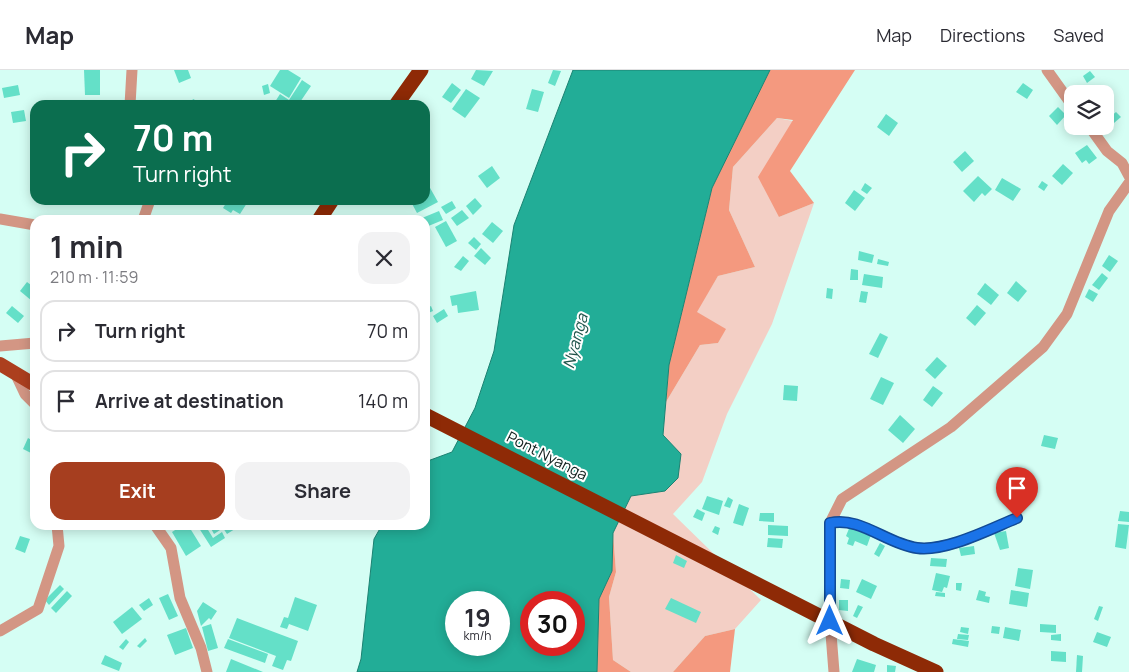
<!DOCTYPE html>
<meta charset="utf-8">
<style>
:root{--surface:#fff;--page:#f2f2f3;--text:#2b2b33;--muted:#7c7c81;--line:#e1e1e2;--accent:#a63e1f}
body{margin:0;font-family:Manrope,sans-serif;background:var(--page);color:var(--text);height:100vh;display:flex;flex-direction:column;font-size:19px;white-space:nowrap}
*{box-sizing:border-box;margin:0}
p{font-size:16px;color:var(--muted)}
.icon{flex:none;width:28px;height:28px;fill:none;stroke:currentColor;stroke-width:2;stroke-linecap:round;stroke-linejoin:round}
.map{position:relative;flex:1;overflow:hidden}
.sheet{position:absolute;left:30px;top:145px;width:400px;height:315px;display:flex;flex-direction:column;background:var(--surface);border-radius:15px;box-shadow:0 2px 12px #0003}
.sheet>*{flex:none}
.banner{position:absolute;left:30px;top:30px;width:400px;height:105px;border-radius:15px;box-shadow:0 2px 12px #0003;background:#0b6e4f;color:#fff;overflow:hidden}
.tools{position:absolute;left:1064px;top:15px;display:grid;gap:10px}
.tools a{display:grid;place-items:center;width:50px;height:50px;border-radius:10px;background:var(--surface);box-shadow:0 2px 12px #0003;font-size:25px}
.speed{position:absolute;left:445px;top:521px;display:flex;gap:10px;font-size:25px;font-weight:700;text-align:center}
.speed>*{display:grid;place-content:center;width:65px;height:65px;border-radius:50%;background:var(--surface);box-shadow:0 2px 12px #0003;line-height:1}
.speed small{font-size:12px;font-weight:400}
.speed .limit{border:8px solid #d22;background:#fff;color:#111}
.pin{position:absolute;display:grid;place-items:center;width:42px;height:42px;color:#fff;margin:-51px -21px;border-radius:50% 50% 50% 0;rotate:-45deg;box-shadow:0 0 5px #0007}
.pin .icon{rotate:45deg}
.me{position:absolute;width:55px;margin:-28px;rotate:0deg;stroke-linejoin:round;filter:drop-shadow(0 0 4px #0008)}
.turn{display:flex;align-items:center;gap:18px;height:105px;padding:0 20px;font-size:22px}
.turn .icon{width:65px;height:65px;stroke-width:2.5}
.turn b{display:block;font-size:35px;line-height:42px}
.round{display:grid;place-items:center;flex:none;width:52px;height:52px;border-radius:15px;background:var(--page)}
.overview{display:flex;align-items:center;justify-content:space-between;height:85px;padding:0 20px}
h1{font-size:30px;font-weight:700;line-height:38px}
.action{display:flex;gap:10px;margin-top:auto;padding:10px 20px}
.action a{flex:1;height:58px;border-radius:15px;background:var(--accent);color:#fff;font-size:20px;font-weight:700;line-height:58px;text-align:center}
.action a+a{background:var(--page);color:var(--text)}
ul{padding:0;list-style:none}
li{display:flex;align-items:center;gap:15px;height:62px;margin:0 10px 8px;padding:0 10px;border:2px solid var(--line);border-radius:15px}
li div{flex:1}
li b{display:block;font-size:19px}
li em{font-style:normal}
header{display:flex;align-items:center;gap:30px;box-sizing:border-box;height:70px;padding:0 25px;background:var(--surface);border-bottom:1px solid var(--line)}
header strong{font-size:24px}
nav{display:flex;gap:28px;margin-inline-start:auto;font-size:18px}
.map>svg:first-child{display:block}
.green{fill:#f3cfc5}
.forest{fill:#f4997f}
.water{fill:#22ad97;stroke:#1c8272;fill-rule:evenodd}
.building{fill:#64e0c8}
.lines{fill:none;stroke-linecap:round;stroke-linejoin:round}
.minor{stroke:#d39684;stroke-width:11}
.major{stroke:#ac3f1e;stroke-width:14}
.highway{stroke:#8e2a06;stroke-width:15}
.route-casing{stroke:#114b97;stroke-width:12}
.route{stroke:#1a73e8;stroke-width:9}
.labels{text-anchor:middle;stroke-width:4;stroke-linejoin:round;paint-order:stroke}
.street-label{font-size:15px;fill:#0f1e1b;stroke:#fff}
.water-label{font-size:16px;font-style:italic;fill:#1f544a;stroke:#fff}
</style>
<header>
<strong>Map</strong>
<nav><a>Map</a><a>Directions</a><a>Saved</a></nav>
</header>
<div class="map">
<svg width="1129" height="602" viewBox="0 0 1129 602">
<rect width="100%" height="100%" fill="#d5fef4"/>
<polygon class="green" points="777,48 793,51 779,147 814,133 772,254 727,344 702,412 673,444 761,530 735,559 705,566 673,602 631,602 613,590 609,527 616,502 613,463 631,426 665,421 681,384 663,365 666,332 700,275 718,273 725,259 696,242 718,206 755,197 729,140 733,97"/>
<g class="forest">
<polygon points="770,0 855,0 790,101 814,133 779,147 758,107 793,50 777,48 733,97 729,140 755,197 718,206 697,242 726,259 718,273 700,275 666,332 669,295 712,118"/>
<polygon points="613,463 616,502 609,527 613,590 631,602 597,602 599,529 612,501"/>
<polygon points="735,559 730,602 673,602 705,566"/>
</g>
<path class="water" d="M573 0H770L712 118 669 295 663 365 681 384 678 408 665 421 631 426 613 463 612 501 599 529 597 602H357L361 589 374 469 382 455H425V392L452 382 475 338 494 281 514 155ZM456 532H499V575H456ZM531 532H574V575H531Z"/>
<g class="building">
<polygon points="84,0 100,0 100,25 85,25"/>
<polygon points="174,0 188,0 191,8 179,13"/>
<polygon points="280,0 288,0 301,8 289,28 270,16"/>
<polygon points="476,0 493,1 484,16 471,9"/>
<polygon points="553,0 561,1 555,16 548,13"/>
<polygon points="1090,1 1095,7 1087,13 1083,6"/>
<polygon points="302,10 311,16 298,35 273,35 280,24 289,30"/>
<polygon points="452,13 461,20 451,33 442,27"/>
<polygon points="1023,13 1033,20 1027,29 1016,22"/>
<polygon points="268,14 270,23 264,25 262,16"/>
<polygon points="18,15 20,25 4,28 2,18"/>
<polygon points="466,19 480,28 465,48 452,39"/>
<polygon points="532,19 544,22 538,42 526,39"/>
<polygon points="193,29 205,35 190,35"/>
<rect x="85" y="31" width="41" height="4"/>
<polygon points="1058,37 1066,45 1057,55 1049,46"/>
<polygon points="24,40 26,51 13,53 11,42"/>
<polygon points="1116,42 1121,47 1114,53 1109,48"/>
<polygon points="886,44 898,53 889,66 877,57"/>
<polygon points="1087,75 1097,88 1089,94 1086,90 1082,93 1075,83"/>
<polygon points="965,81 974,91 962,102 953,92"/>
<polygon points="1063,94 1073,103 1062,115 1052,106"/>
<polygon points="492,96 500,108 487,118 478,106"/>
<polygon points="978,106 992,119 985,126 982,123 974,132 963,121"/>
<polygon points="1002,108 1021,119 1013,131 995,120"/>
<polygon points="425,109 438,132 417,143 410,130 425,130"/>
<polygon points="1042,111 1048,115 1044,121 1038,117"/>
<polygon points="865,113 872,118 867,124 861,120"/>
<polygon points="854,120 865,128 855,141 845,133"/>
<polygon points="475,128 482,136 473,145 466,136"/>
<polygon points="228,130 243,130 247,133 240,144 233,140 231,143 223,138"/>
<polygon points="452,131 456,138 446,144 441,137"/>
<polygon points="462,140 469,148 457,156 451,148"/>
<polygon points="439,141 443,150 426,157 422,148"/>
<polygon points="446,151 457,171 446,177 435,157"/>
<polygon points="492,152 503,161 493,173 482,164"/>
<polygon points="474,167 481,174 476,180 468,173"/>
<polygon points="481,178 491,188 485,195 474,186"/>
<polygon points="859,181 874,185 872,193 858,190"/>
<polygon points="1109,185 1118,191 1110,202 1102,196"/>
<polygon points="463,186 469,191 461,201 454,197"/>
<polygon points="878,189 889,192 888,196 877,194"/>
<polygon points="851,199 858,200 858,210 850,210"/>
<polygon points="1102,203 1108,208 1099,220 1092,215"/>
<polygon points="864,204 883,207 882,218 862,215"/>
<polygon points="1016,211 1027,221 1018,232 1007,223"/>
<polygon points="27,212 35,218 35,227 32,231 20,221"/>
<polygon points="985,213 999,225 991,235 977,224"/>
<polygon points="827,218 833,219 832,229 826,228"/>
<polygon points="1089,219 1098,224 1093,232 1085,227"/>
<polygon points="476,221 479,240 458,243 457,235 452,236 450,226"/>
<polygon points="861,221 868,222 866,233 859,232"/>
<polygon points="977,235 986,243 975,256 966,248"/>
<polygon points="12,236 24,246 18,253 6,243"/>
<polygon points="431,236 433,241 426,244 425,239"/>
<polygon points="444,239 448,246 437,253 433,246"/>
<polygon points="880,263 888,267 878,288 869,284"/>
<polygon points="937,287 947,296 935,309 925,300"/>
<polygon points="881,307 894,313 883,335 870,329"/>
<polygon points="784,315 798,316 797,331 783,330"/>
<polygon points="933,316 943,323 932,337 923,330"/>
<polygon points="900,345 915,359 903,373 888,360"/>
<polygon points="1044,365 1058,368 1055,379 1041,376"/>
<polygon points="28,368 35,372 31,383 23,379"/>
<polygon points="707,426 723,431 719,445 702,439"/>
<polygon points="728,427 733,430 730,438 724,436"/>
<polygon points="739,434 749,438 743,456 733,453"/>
<polygon points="697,439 705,443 702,451 693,447"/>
<polygon points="1120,441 1129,442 1129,452 1118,451"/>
<polygon points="760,443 774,443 774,452 759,451"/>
<polygon points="1118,454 1129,455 1126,479 1115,477"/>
<polygon points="183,455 188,455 201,476 186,486 172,462"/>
<polygon points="197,455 205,455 213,468 222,462 225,468 211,477"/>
<polygon points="209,455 237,455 238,457 227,464 223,458 214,464"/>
<polygon points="768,455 788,456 788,466 768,465"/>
<polygon points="715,456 720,458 718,465 712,462"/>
<polygon points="850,456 871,465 867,476 855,471 853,476 847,474 849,468 846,466"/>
<polygon points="1006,461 1009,478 1000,480 994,463"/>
<polygon points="20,466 30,469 25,483 15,479"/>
<polygon points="768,468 783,469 782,478 767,477"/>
<polygon points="880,473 885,476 879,487 874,484"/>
<polygon points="974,476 975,484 961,486 959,478"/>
<polygon points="676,485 687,491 684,498 673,493"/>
<polygon points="931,488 947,489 946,497 930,496"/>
<polygon points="1018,498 1033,500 1030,519 1015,516"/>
<polygon points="936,503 950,506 947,518 944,517 942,522 932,520"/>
<polygon points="841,509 850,510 849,519 840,518"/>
<polygon points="862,509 877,516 871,529 856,522"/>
<polygon points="956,513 962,513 961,521 956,520"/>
<polygon points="60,515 64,519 49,535 45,530"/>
<polygon points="979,520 986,522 985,526 990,527 989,533 976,530"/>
<polygon points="1011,520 1029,523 1027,537 1009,534"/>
<polygon points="67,521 72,526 56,543 51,538"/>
<polygon points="936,522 945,523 945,527 935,526"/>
<polygon points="168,524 178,546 169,550 159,528"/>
<polygon points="295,527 317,535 308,561 289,554 287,559 280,557 284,547 288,548"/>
<polygon points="149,528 153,535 144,541 139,535"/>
<polygon points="671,528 701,542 696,553 665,539"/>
<polygon points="839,530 848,530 848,541 839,540"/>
<polygon points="203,532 217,541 211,550 209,548 201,556 197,541"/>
<polygon points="858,535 863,537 857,548 853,546"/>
<polygon points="1099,536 1103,537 1098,551 1094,549"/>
<polygon points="132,537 142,549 122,564 113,552"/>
<polygon points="237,548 298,571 291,591 287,590 283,600 272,596 276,586 229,568"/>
<polygon points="211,554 218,578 208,581 202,557"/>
<polygon points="1040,554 1056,555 1056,563 1040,562"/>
<polygon points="992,556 1000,557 999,564 991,563"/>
<polygon points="961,557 969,558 968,564 960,562"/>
<polygon points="1005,557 1021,560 1019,571 1003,568"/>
<polygon points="186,558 193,578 175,585 167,565"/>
<polygon points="1097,562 1111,567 1107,577 1093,572"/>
<polygon points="958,564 969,565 968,570 957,569"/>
<polygon points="1061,564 1061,571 1051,570 1051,565"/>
<polygon points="145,568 147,571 140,578 137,576"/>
<polygon points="126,569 129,572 123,580 119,577"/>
<polygon points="228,569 268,584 265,593 224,578"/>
<polygon points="953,569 969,571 968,577 952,574"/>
<polygon points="1051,581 1066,582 1066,592 1051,591"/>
<polygon points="105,585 122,593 119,601 101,594"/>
<polygon points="1077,585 1083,586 1082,602 1076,602"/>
<polygon points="231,589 263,602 226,602"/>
<polygon points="857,589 876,595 874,602 852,602"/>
<polygon points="887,595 896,596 895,602 887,602"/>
</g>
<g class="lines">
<g class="minor">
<polyline points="1047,0 1072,35"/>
<polyline points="130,35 132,0"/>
<polyline points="1089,56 1107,81 1122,93 1129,106"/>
<polyline points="0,149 35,155"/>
<polyline points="143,150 150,130"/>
<polyline points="0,276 35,273"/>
<polyline points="16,305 25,324 35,334"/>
<path d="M830 453C860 446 887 474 917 478 946 482 990 459 1017 448"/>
<polyline points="155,455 171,478 180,528 201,578 207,602"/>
<polyline points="0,561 38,539 59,476 57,455"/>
<polyline points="834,602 830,551 830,453 842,429 951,357 1043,277 1067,244 1109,141 1129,113"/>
</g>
<polyline class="major" points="0,294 35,315"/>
<g class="highway">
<polyline points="396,35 421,0"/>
<polyline points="319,150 332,130"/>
<polyline points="425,345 874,574 936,602"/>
</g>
</g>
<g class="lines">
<defs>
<path id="route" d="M830 551V453C860 446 887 474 917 478 946 482 990 459 1017 448"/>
</defs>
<use href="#route" class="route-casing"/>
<use href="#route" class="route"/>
</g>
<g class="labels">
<g class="street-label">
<text transform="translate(547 386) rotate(27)" y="5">Pont Nyanga</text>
</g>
<g class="water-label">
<text transform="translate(575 271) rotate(-75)" y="6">Nyanga</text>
</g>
</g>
</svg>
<div class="tools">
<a><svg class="icon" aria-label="layers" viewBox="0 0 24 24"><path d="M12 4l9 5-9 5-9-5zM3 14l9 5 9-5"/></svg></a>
</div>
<div class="speed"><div>19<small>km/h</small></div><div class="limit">30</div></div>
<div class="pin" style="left:1017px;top:448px;background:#d93025"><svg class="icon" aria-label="arrive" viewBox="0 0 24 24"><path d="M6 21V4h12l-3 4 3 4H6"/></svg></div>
<svg class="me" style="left:830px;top:551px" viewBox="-20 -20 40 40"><path d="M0-17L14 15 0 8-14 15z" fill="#1a73e8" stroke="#fff" stroke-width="4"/></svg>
<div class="banner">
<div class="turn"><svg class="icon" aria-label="right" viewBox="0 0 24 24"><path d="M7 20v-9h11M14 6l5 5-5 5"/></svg><div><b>70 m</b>Turn right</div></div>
</div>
<section class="sheet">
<div class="overview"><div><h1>1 min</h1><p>210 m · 11:59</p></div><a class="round"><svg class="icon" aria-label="close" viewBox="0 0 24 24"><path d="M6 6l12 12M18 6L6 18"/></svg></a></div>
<ul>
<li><svg class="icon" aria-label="right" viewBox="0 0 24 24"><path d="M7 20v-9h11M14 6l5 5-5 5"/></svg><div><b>Turn right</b></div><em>70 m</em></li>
<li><svg class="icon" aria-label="arrive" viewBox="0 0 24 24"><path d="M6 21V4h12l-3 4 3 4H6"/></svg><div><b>Arrive at destination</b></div><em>140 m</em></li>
</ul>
<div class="action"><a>Exit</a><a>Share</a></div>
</section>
</div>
